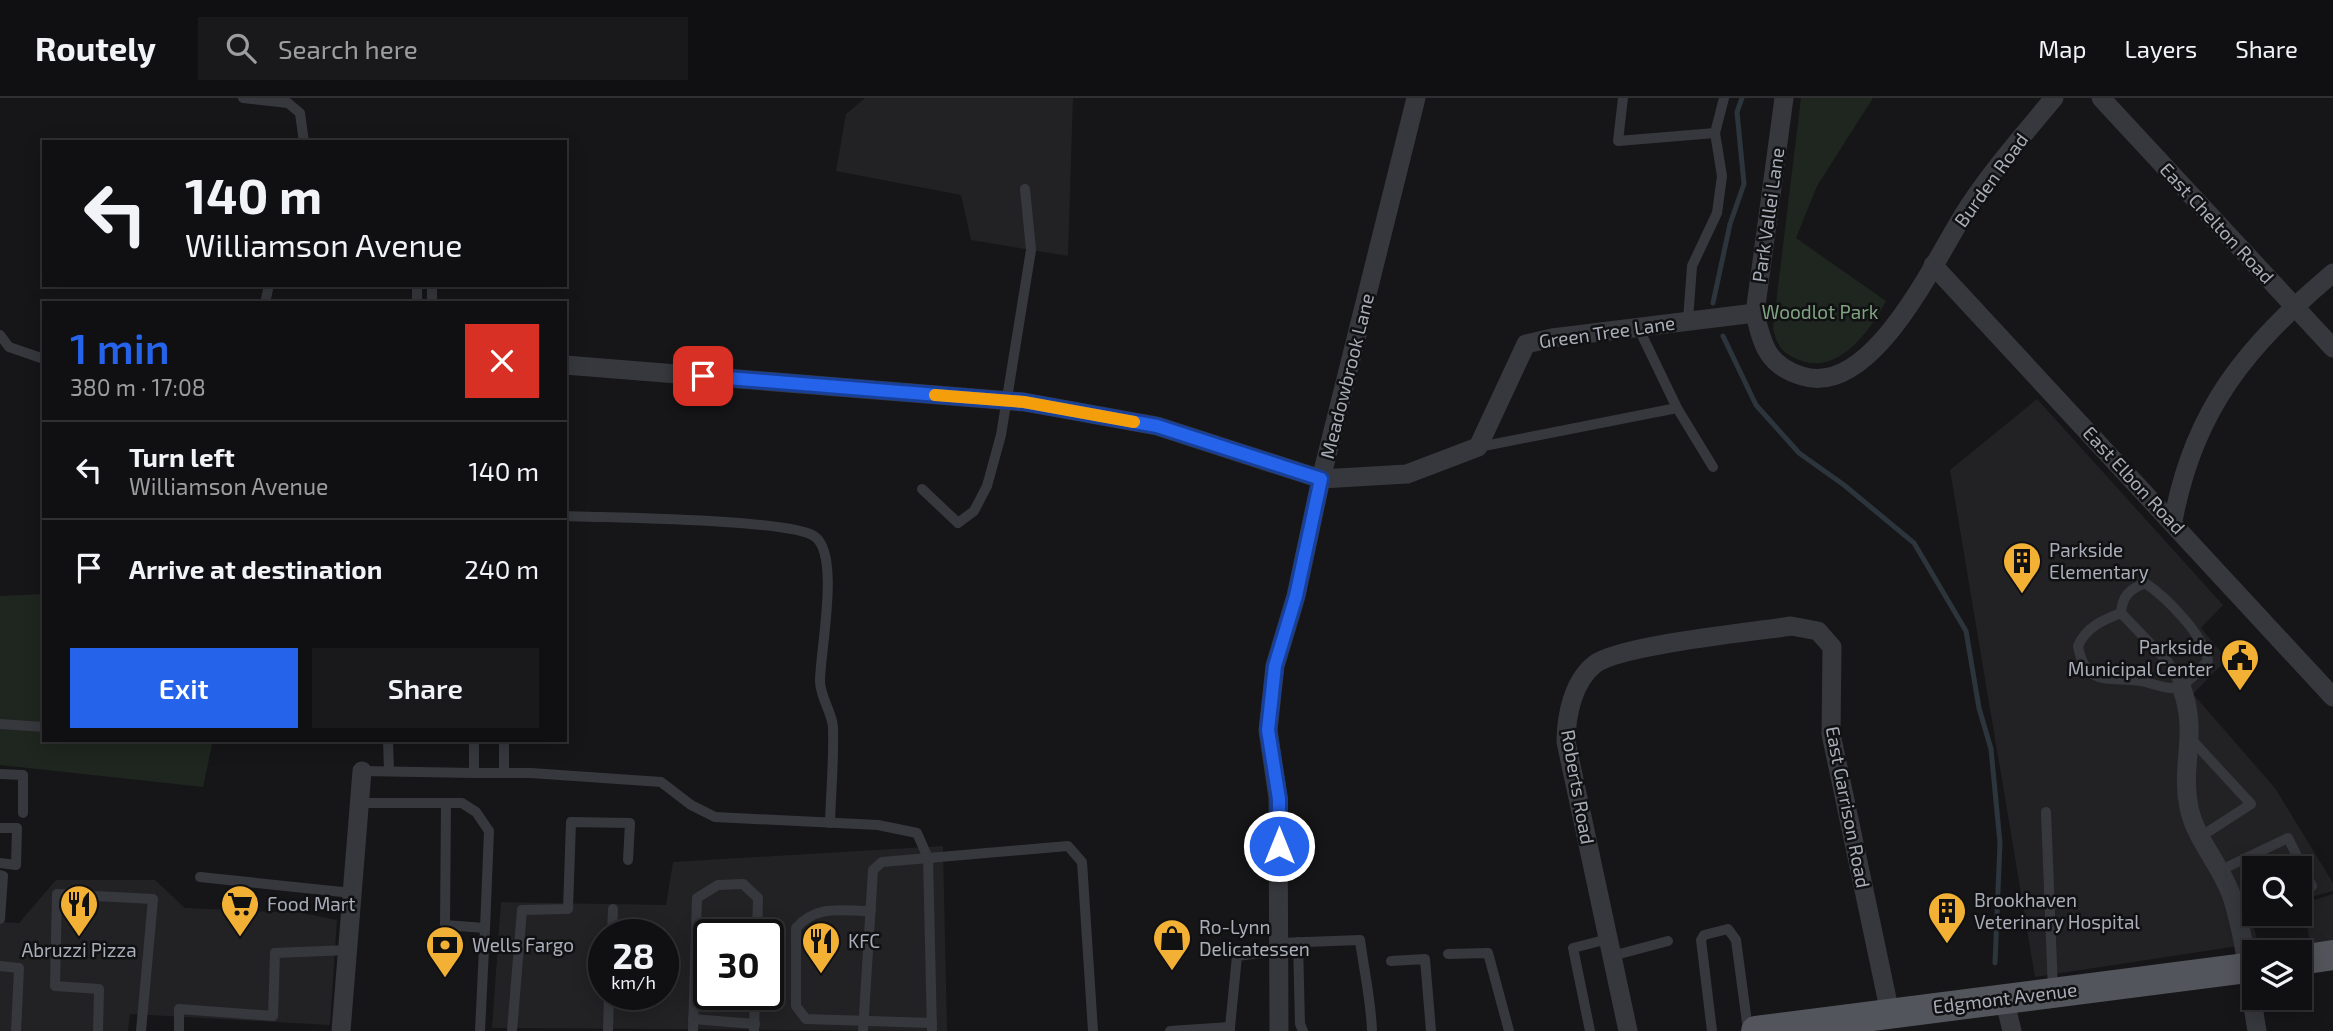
<!DOCTYPE html>
<meta charset="utf-8">
<style>
:root{--surface:#101012;--page:#19191b;--text:#f1f3f6;--muted:#9c9d9f;--line:#303032;--accent:#2563eb}
body{margin:0;font-family:"Exo 2",sans-serif;background:var(--page);color:var(--text);height:100vh;display:flex;flex-direction:column;font-size:26px;white-space:nowrap}
*{box-sizing:border-box;margin:0}
p{font-size:23px;color:var(--muted)}
.icon{flex:none;width:38px;height:38px;fill:none;stroke:currentColor;stroke-width:2;stroke-linecap:round;stroke-linejoin:round}
.map{position:relative;flex:1;overflow:hidden}
.details{position:absolute;left:42px;top:203px;width:525px;height:441px;display:flex;flex-direction:column;background:var(--surface);border-radius:0px;box-shadow:0 4px 18px #0003,0 0 0 2px var(--line)}
.details>*{flex:none}
.top-card{position:absolute;left:42px;top:42px;width:525px;height:147px;border-radius:0px;box-shadow:0 4px 18px #0003,0 0 0 2px var(--line);background:#101012;color:var(--text);overflow:hidden}
.buttons{position:absolute;left:2242px;top:758px;display:grid;gap:14px}
.buttons a{display:grid;place-items:center;width:70px;height:70px;border-radius:0px;background:var(--surface);box-shadow:0 4px 18px #0003,0 0 0 2px var(--line);font-size:35px}
.speed{position:absolute;left:588px;top:821px;display:flex;gap:14px;font-size:35px;font-weight:700;text-align:center}
.speed>*{display:grid;place-content:center;width:91px;height:91px;border-radius:50%;background:var(--surface);box-shadow:0 4px 18px #0003,0 0 0 2px var(--line);line-height:1}
.speed small{font-size:18px;font-weight:400}
.speed .limit{border:4px solid #111;border-radius:10px;background:#fff;color:#111}
.pin{position:absolute;display:grid;place-items:center;width:60px;height:60px;color:#fff;margin:-30px;border-radius:14px;box-shadow:0 4px 10px #0006}
.me{position:absolute;width:77px;margin:-38px;rotate:0deg;stroke-linejoin:round;filter:drop-shadow(0 0 5px #0008)}
.turn{display:flex;align-items:center;gap:24px;height:147px;padding:0 28px;font-size:32px}
.turn .icon{width:91px;height:91px;stroke-width:2.5}
.turn b{display:block;font-size:49px;line-height:60px}
.round{display:grid;place-items:center;flex:none;width:74px;height:74px;border-radius:0px;background:var(--page)}
.overview{display:flex;align-items:center;justify-content:space-between;height:119px;padding:0 28px}
h1{font-size:42px;font-weight:600;line-height:52px;color:var(--accent)}
.button{display:flex;gap:14px;margin-top:auto;padding:14px 28px}
.button a{flex:1;height:80px;border-radius:0px;background:var(--accent);color:#fff;font-size:28px;font-weight:600;line-height:80px;text-align:center}
.button a+a{background:var(--page);color:var(--text)}
ul{padding:0;list-style:none}
li{display:flex;align-items:center;gap:21px;height:98px;padding:0 28px;border-top:2px solid var(--line)}
li div{flex:1}
li b{display:block;font-size:26px}
li em{font-style:normal}
header{display:flex;align-items:center;gap:42px;box-sizing:border-box;height:98px;padding:0 35px;background:var(--surface);border-bottom:2px solid var(--line)}
header strong{font-size:33px}
nav{display:flex;gap:38px;margin-inline-start:auto;font-size:24px}
.search{width:490px;height:63px;background:var(--page);display:flex;align-items:center;gap:18px;box-sizing:border-box;padding:0 24px;border-radius:0px;color:var(--muted);font-size:26px}
.map>svg:first-child{display:block}
.built{fill:#222225;fill-rule:evenodd}
.green{fill:#1e261f}
.lines{fill:none;stroke-linecap:round;stroke-linejoin:round}
.stream{stroke:#2c353c;stroke-width:5}
.service{stroke:#37383d;stroke-width:10}
.minor{stroke:#37383d;stroke-width:19}
.primary{stroke:#53555c;stroke-width:30}
.route-casing{stroke:#184099;stroke-width:18}
.route{stroke:#2563eb;stroke-width:12}
.slow{stroke:#f59e0b;stroke-width:12}
.labels{text-anchor:middle;stroke-width:5;stroke-linejoin:round;paint-order:stroke}
.street-label{font-size:19px;fill:#a8adb8;stroke:#111113}
.park-label{font-size:19px;fill:#7fa381;stroke:#111113}
.poi-label{font-size:19px;fill:#a8adb8;stroke:#111113;text-anchor:start}
</style>
<header>
<strong>Routely</strong>
<div class="search"><svg class="icon" aria-label="search" viewBox="0 0 24 24"><circle cx="10" cy="10" r="6"/><path d="M15 15l6 6"/></svg>Search here</div>
<nav><a>Map</a><a>Layers</a><a>Share</a></nav>
</header>
<div class="map">
<svg width="2333" height="933" viewBox="0 0 2333 933">
<rect width="100%" height="100%" fill="#161618"/>
<g class="built">
<polygon points="865,0 1073,0 1068,158 971,142 961,97 836,73 846,16"/>
<polygon points="2037,301 2223,507 2201,530 2227,561 2193,596 2275,690 2333,785 2333,793 2300,802 2300,770 2254,770 2254,815 2250,816 2258,845 2035,879 1950,372"/>
<path d="M943 748 947 933 492 930 501 804 666 807 673 764ZM604 836H663V896H604ZM709 836H768V896H709Z"/>
<polygon points="56,782 155,782 185,810 302,815 337,822 330,927 130,916 128,933 0,933 0,824 19,825"/>
<polygon points="2333,796 2333,846 2310,849 2305,805"/>
</g>
<g class="green">
<path d="M1801 0H1873L1817 88 1796 140 1886 203C1870 233 1838 278 1799 262 1782 255 1777 248 1773 230Z"/>
<polygon points="44,496 44,642 213,642 203,689 0,667 0,498"/>
</g>
<g class="lines">
<g class="stream">
<polyline points="1713,205 1730,126 1744,86 1737,14 1742,0"/>
<polyline points="1723,238 1756,307 1799,355 1844,387 1914,445 1966,533 1979,610 1991,651 2000,745 1995,865"/>
</g>
<g class="service">
<polyline points="243,0 288,5 300,15 304,44"/>
<polyline points="1623,0 1618,43 1715,35"/>
<polyline points="265,205 269,187"/>
<polyline points="417,205 417,187"/>
<polyline points="432,205 432,187"/>
<polyline points="1688,222 1692,168 1717,115 1722,78 1715,35 1724,0"/>
<polyline points="0,237 9,249 44,261"/>
<polyline points="1677,310 1713,369"/>
<polyline points="1479,349 1677,310 1638,229"/>
<polyline points="922,391 958,425 974,413 987,388 1001,337 1031,152 1025,91"/>
<path d="M565 418C609 420 787 421 814 438 841 455 820 553 820 583 820 599 832 614 833 629 834 661 831 693 830 725"/>
<path d="M2121 515C2103 522 2086 529 2078 548 2086 591 2110 578 2141 583 2153 585 2168 593 2179 589 2189 585 2200 570 2208 563 2204 537 2166 499 2145 485 2130 491 2122 498 2121 515L2168 564 2181 588"/>
<polyline points="0,626 44,629"/>
<polyline points="2191,641 2251,706 2200,739"/>
<polyline points="388,642 389,673"/>
<polyline points="504,642 504,675"/>
<polyline points="362,673 474,675 474,642"/>
<polyline points="474,675 531,675 661,684 691,707 715,719 878,727 917,735 928,760 932,933"/>
<polyline points="0,676 23,677 23,715"/>
<polyline points="359,705 462,705 476,714 489,733 485,830 445,827 446,705"/>
<polyline points="2046,714 2053,893"/>
<polyline points="0,730 17,730 16,767 0,765"/>
<polyline points="2219,773 2288,740 2312,788 2300,792"/>
<polyline points="0,777 3,778 0,821"/>
<polyline points="200,779 352,795"/>
<path d="M871 813C841 813 817 806 796 830V908L806 921 932 925"/>
<polyline points="2236,813 2254,807"/>
<polyline points="612,836 613,811"/>
<polyline points="1298,844 1300,926 1303,933"/>
<path d="M1279 845 1360 842C1364 873 1371 902 1372 933"/>
<polyline points="1448,856 1488,855 1509,933"/>
<polyline points="1612,858 1668,843"/>
<polyline points="1391,863 1425,861 1431,933"/>
<polyline points="0,868 19,870 16,933"/>
<polyline points="693,921 755,926"/>
<polyline points="1230,929 1237,858 1279,853"/>
<polyline points="98,933 99,891 55,888 57,796 153,801 141,933"/>
<polyline points="179,933 179,911 273,918 275,855 348,852"/>
<polyline points="480,933 485,830"/>
<polyline points="512,933 522,812 568,811 571,724 630,725 628,762"/>
<polyline points="608,933 609,896"/>
<polyline points="693,933 697,800 718,787 743,786 758,800 757,836"/>
<polyline points="754,933 755,896"/>
<polyline points="863,933 873,772 882,764 1068,748 1082,764 1093,933"/>
<polyline points="1170,933 1230,929 1230,933"/>
<polyline points="1590,933 1573,850 1608,841"/>
<polyline points="1712,933 1701,842 1704,837 1728,831 1736,842 1748,932"/>
</g>
<g class="minor">
<path d="M1784 0 1755 215C1762 247 1768 268 1802 278 1874 301 1937 156 1969 108 1994 70 2025 35 2054 0"/>
<polyline points="2101,0 2333,250"/>
<polyline points="1933,167 2333,599"/>
<polyline points="565,267 1024,304 1157,328 1321,381 1407,376 1478,349 1526,246 1552,240 1755,215"/>
<path d="M2173 423C2194 310 2247 248 2333 175"/>
<path d="M2181 588C2199 635 2180 666 2189 710 2196 742 2220 766 2231 796 2246 840 2249 888 2257 933"/>
<polyline points="2004,900 2012,933"/>
<polyline points="341,933 362,673"/>
<polyline points="1279,933 1278,700 1268,632 1275,568 1296,498 1321,381 1416,0"/>
<path d="M1628 933 1566 644C1566 618 1573 583 1595 566 1620 547 1753 534 1791 528L1818 533 1832 549 1831 636 1890 915"/>
</g>
<g class="primary">
<polyline points="2300,862 2333,857"/>
<polyline points="1756,933 2254,869"/>
</g>
</g>
<g class="lines">
<defs>
<polyline id="route" points="703,278 1024,304 1157,328 1321,381 1296,498 1275,568 1268,632 1279,701 1279,748"/>
</defs>
<use href="#route" class="route-casing"/>
<use href="#route" class="route"/>
<polyline class="slow" points="935,297 1024,304 1134,324"/>
</g>
<defs>
<symbol id="building-pin" viewBox="-11 -11 22 30"><path d="M0 17L-7.5 6A9.5 9.5 0 1 1 7.5 6Z" fill="#f2b134" stroke="#111113"/><path d="M-4-6H4V6H1V3H-1V6H-4ZM-2.5-4.3h1.7v1.8h-1.7ZM.8-4.3h1.7v1.8H.8ZM-2.5-1h1.7V.8h-1.7ZM.8-1h1.7V.8H.8Z" fill="#111"/></symbol>
<symbol id="civic-pin" viewBox="-11 -11 22 30"><path d="M0 17L-7.5 6A9.5 9.5 0 1 1 7.5 6Z" fill="#f2b134" stroke="#111113"/><path d="M-.6-6.5H3V-4.5H.6V-3L4-1V1h2V6H-6V1h2V-1L-.6-3ZM-1.2 2.5V6h2.4V2.5Z" fill="#111"/></symbol>
<symbol id="restaurant-pin" viewBox="-11 -11 22 30"><path d="M0 17L-7.5 6A9.5 9.5 0 1 1 7.5 6Z" fill="#f2b134" stroke="#111113"/><path d="M-5-6h1v4h1v-4h1v4h1v-4h1v5L-1.5 .5V6h-2V.5L-5-1ZM5-6V6H3V1.5H1.5Q1.5-4 5-6Z" fill="#111"/></symbol>
<symbol id="supermarket-pin" viewBox="-11 -11 22 30"><path d="M0 17L-7.5 6A9.5 9.5 0 1 1 7.5 6Z" fill="#f2b134" stroke="#111113"/><path d="M-6-5.5h2.5l.6 2H6L4.5 2H-2.5L-4.4-4H-6ZM-1.5 3.2a1.3 1.3 0 1 0 .1 0ZM3 3.2a1.3 1.3 0 1 0 .1 0Z" fill="#111"/></symbol>
<symbol id="shop-pin" viewBox="-11 -11 22 30"><path d="M0 17L-7.5 6A9.5 9.5 0 1 1 7.5 6Z" fill="#f2b134" stroke="#111113"/><path d="M-5-2.5h2.3a2.7 3.5 0 0 1 5.4 0H5L5.5 6h-11ZM-1.5-2.5h3a1.5 2.3 0 0 0-3 0Z" fill="#111"/></symbol>
<symbol id="bank-pin" viewBox="-11 -11 22 30"><path d="M0 17L-7.5 6A9.5 9.5 0 1 1 7.5 6Z" fill="#f2b134" stroke="#111113"/><path d="M-6-4H6V4H-6ZM0-2.3a2.3 2.3 0 1 0 0 4.6a2.3 2.3 0 1 0 0-4.6Z" fill="#111"/></symbol>
</defs>
<g fill-rule="evenodd">
<use href="#building-pin" x="2000" y="441" width="44" height="60"/>
<use href="#civic-pin" x="2218" y="538" width="44" height="60"/>
<use href="#restaurant-pin" x="57" y="784" width="44" height="60"/>
<use href="#supermarket-pin" x="218" y="784" width="44" height="60"/>
<use href="#building-pin" x="1925" y="791" width="44" height="60"/>
<use href="#shop-pin" x="1150" y="818" width="44" height="60"/>
<use href="#restaurant-pin" x="799" y="821" width="44" height="60"/>
<use href="#bank-pin" x="423" y="825" width="44" height="60"/>
</g>
<g class="labels">
<g class="street-label">
<text transform="translate(1991 82) rotate(-54)" y="7">Burden Road</text>
<text transform="translate(1768 117) rotate(-82)" y="7">Park Vallei Lane</text>
<text transform="translate(2217 125) rotate(47)" y="7">East Chelton Road</text>
<text transform="translate(1607 234) rotate(-8)" y="7">Green Tree Lane</text>
<text transform="translate(1347 278) rotate(-76)" y="7">Meadowbrook Lane</text>
<text transform="translate(2134 382) rotate(47)" y="7">East Elbon Road</text>
<text transform="translate(1578 689) rotate(80)" y="7">Roberts Road</text>
<text transform="translate(1848 709) rotate(79)" y="7">East Garrison Road</text>
<text transform="translate(2005 900) rotate(-7)" y="7">Edgmont Avenue</text>
</g>
<g class="park-label">
<text x="1820" y="221">Woodlot Park</text>
</g>
<g class="poi-label">
<text x="2049" y="459">Parkside<tspan x="2049" dy="22">Elementary</tspan></text>
<text x="2213" y="556" text-anchor="end">Parkside<tspan x="2213" dy="22">Municipal Center</tspan></text>
<text x="1974" y="809">Brookhaven<tspan x="1974" dy="22">Veterinary Hospital</tspan></text>
<text x="267" y="813">Food Mart</text>
<text x="1199" y="836">Ro-Lynn<tspan x="1199" dy="22">Delicatessen</tspan></text>
<text x="848" y="850">KFC</text>
<text x="472" y="854">Wells Fargo</text>
<text x="79" y="859" text-anchor="middle">Abruzzi Pizza</text>
</g>
</g>
</svg>
<div class="buttons">
<a><svg class="icon" aria-label="search" viewBox="0 0 24 24"><circle cx="10" cy="10" r="6"/><path d="M15 15l6 6"/></svg></a>
<a><svg class="icon" aria-label="layers" viewBox="0 0 24 24"><path d="M12 4l9 5-9 5-9-5zM3 14l9 5 9-5"/></svg></a>
</div>
<div class="speed"><div>28<small>km/h</small></div><div class="limit">30</div></div>
<div class="pin" style="left:703px;top:278px;background:#d93025"><svg class="icon" aria-label="arrive" viewBox="0 0 24 24"><path d="M6 21V4h12l-3 4 3 4H6"/></svg></div>
<svg class="me" style="left:1279px;top:748px" viewBox="-20 -20 40 40"><circle r="17" fill="#2563eb" stroke="#fff" stroke-width="3"/><path d="M0-11L8 9 0 5-8 9z" fill="#fff"/></svg>
<div class="top-card">
<div class="turn"><svg class="icon" aria-label="left" viewBox="0 0 24 24"><path d="M17 20v-9H6M10 6l-5 5 5 5"/></svg><div><b>140 m</b>Williamson Avenue</div></div>
</div>
<section class="details">
<div class="overview"><div><h1>1 min</h1><p>380 m · 17:08</p></div><a class="round" style="background:#d93025;color:#fff"><svg class="icon" aria-label="close" viewBox="0 0 24 24"><path d="M6 6l12 12M18 6L6 18"/></svg></a></div>
<ul>
<li><svg class="icon" aria-label="left" viewBox="0 0 24 24"><path d="M17 20v-9H6M10 6l-5 5 5 5"/></svg><div><b>Turn left</b><p>Williamson Avenue</p></div><em>140 m</em></li>
<li><svg class="icon" aria-label="arrive" viewBox="0 0 24 24"><path d="M6 21V4h12l-3 4 3 4H6"/></svg><div><b>Arrive at destination</b></div><em>240 m</em></li>
</ul>
<div class="button"><a>Exit</a><a>Share</a></div>
</section>
</div>
